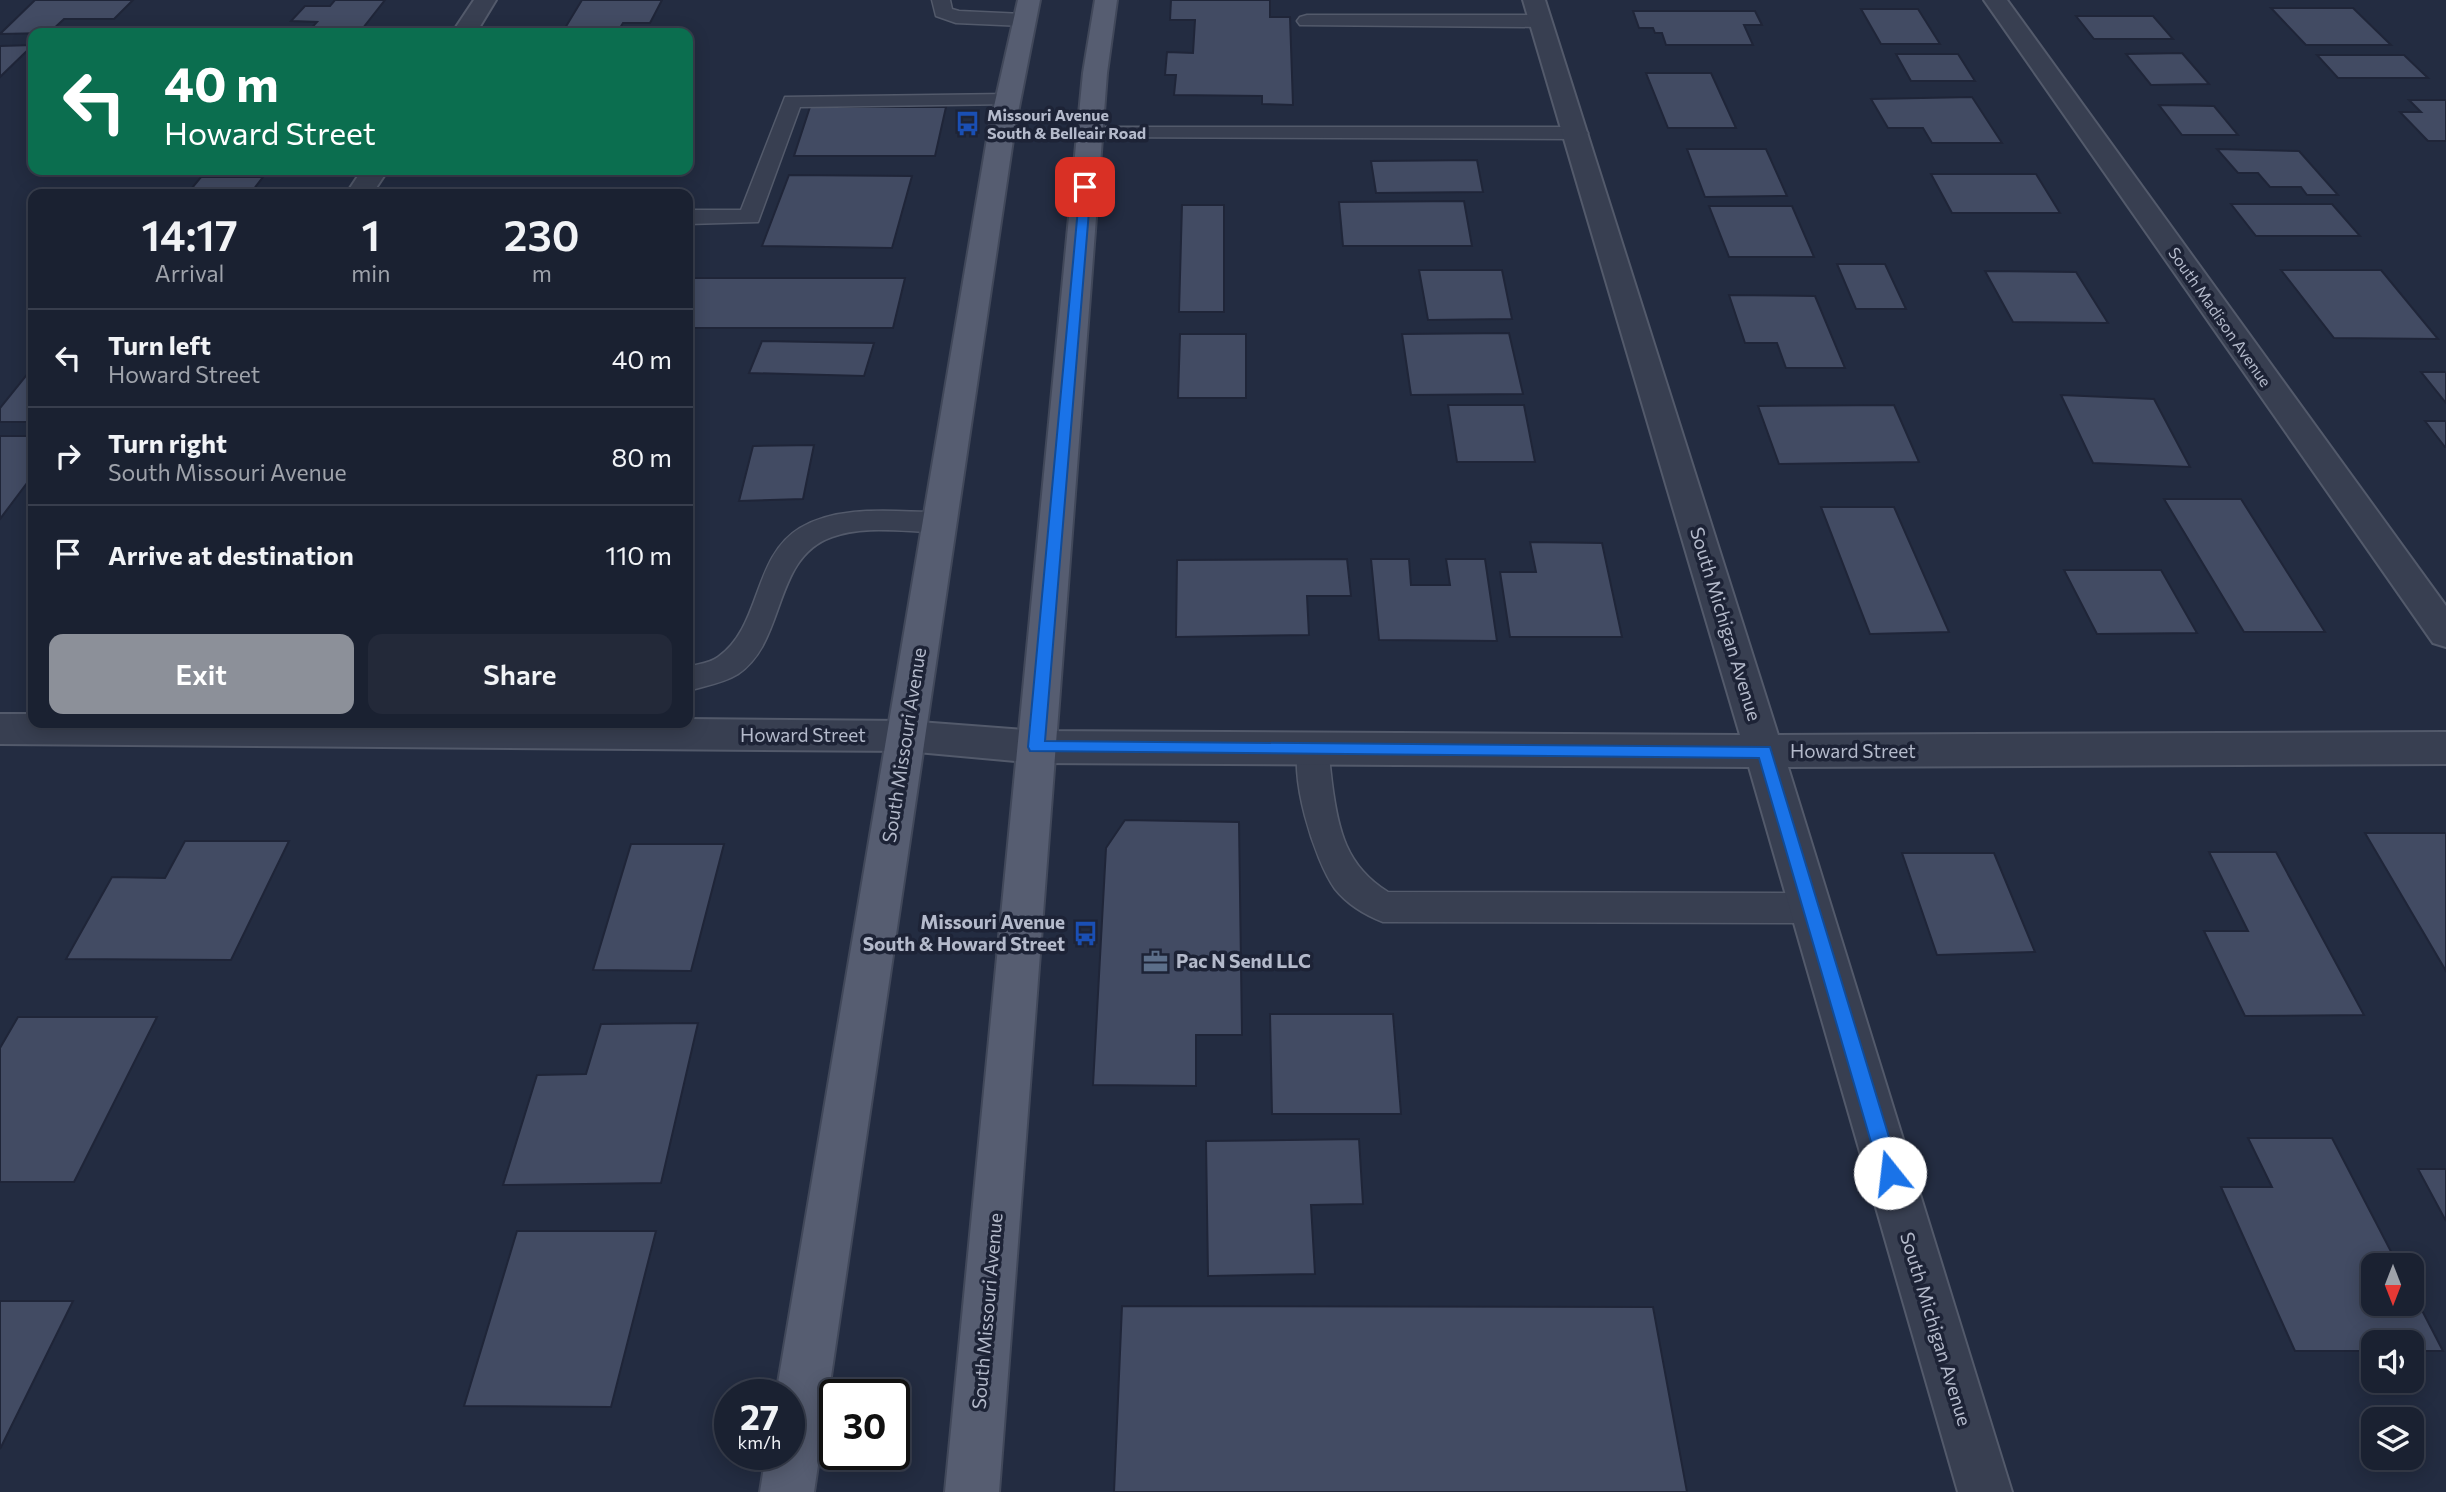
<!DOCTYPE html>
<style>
:root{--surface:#1a2131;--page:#232939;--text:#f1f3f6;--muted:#9fa3ab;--line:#383e4d;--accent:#8c9099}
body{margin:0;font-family:Commissioner,sans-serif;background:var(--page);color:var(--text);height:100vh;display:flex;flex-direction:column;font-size:26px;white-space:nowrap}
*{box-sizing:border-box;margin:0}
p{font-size:23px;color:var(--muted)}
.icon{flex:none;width:38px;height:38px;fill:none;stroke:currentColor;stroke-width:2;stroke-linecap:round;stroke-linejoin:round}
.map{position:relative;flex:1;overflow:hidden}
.panel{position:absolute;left:28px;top:189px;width:665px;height:539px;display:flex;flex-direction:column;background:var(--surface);border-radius:14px;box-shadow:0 4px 18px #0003,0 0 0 2px var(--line)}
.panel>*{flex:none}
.hud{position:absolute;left:28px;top:28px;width:665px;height:147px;border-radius:14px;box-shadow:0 4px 18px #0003,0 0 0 2px var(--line);background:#0b6e4f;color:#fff;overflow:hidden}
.needle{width:46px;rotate:180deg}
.tools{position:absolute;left:2361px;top:1253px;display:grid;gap:14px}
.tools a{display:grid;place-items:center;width:63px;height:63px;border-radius:14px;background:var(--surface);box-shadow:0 4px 18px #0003,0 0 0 2px var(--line);font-size:35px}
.speed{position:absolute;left:714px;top:1379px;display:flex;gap:14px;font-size:35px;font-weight:700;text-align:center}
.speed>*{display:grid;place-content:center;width:91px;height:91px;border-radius:50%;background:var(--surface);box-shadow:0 4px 18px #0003,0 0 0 2px var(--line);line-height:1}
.speed small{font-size:18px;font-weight:400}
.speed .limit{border:4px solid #111;border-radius:10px;background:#fff;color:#111}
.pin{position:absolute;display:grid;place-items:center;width:60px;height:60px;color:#fff;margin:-30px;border-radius:14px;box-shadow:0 4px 10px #0006}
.me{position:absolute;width:77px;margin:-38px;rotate:344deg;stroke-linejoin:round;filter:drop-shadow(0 0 5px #0008)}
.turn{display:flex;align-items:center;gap:24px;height:147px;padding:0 21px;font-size:32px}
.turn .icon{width:91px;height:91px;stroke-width:2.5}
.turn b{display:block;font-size:49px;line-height:60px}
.eta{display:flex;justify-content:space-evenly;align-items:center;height:119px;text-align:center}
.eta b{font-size:42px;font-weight:600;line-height:49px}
.button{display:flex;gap:14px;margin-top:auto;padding:14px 21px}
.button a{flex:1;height:80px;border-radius:14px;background:var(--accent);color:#fff;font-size:28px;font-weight:600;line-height:80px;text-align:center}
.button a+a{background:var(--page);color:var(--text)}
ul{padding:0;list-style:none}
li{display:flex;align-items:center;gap:21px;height:98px;padding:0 21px;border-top:2px solid var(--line)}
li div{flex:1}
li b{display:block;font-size:26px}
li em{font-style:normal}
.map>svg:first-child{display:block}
.building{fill:#424b63;stroke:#1f2538;stroke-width:2}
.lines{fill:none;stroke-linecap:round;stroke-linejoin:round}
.service-casing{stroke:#535a6b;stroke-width:3}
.minor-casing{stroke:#535a6b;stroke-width:4}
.primary-casing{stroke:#41485a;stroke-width:4}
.service{fill:#383f51;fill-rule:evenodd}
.minor{fill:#383f51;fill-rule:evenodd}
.primary{fill:#565d71;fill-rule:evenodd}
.route{fill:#1a73e8;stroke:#114b97;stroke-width:2}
.labels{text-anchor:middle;stroke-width:7;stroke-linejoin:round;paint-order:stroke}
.far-poi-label{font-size:16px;font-weight:bold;fill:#b4bacb;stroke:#1d2336;text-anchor:start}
.far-street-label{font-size:16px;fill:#b4bacb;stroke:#1d2336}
.street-label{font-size:19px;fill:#b4bacb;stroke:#1d2336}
.poi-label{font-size:19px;font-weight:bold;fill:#b4bacb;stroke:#1d2336;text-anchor:end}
</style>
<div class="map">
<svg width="2446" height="1492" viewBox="0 0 2446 1492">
<rect width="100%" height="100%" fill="#232c41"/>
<g class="building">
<polygon points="35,0 133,0 114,19 64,19 49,33 0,34"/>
<polygon points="335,0 385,0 359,33 307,33 317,22 291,21 305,6 330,6"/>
<polygon points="582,0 662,0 650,23 623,23 617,33 562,33"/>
<polygon points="1171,0 1270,0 1270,17 1290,17 1293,105 1262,104 1262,96 1174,95 1176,75 1165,75 1167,52 1193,53 1195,20 1170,20"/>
<polygon points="2271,8 2353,8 2391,45 2306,45"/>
<polygon points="1861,9 1918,9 1940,44 1881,44"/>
<polygon points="1633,11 1755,11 1762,25 1744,25 1753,45 1666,45 1662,33 1655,33 1653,28 1639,28"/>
<polygon points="2076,16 2153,16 2173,39 2094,39"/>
<polygon points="33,45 0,77 0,46"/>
<polygon points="2182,53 2209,84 2151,85 2126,54"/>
<polygon points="1896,54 1958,54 1975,81 1911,81"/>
<polygon points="2317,55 2404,55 2428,78 2338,78"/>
<polygon points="1646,73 1711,73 1736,128 1668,128"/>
<polygon points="1972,97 2002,143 1932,143 1923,128 1888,128 1871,99"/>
<polygon points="2409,100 2446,100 2446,141 2428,141 2400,112 2421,112"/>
<polygon points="2159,105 2214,106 2238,135 2182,135"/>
<polygon points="810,107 946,107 935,156 794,156"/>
<polygon points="1687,149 1766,149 1787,196 1705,197"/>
<polygon points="2217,149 2299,151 2338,195 2307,195 2301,187 2270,187 2258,173 2238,173"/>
<polygon points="1477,160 1483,192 1376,193 1371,161"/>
<polygon points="1931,174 2036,174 2060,213 1952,213"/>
<polygon points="789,175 912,176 892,248 762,246"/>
<polygon points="201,177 263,177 250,194 187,194"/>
<polygon points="1464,201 1472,246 1343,246 1339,202"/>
<polygon points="2231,204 2332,204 2360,236 2256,236"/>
<polygon points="1182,205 1224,205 1224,312 1179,312"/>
<polygon points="1709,206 1792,206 1814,257 1729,257"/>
<polygon points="1837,264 1885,264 1906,309 1856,309"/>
<polygon points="1419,270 1502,270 1512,319 1428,320"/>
<polygon points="2281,270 2381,270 2438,339 2334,338"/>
<polygon points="1985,271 2076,272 2108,323 2013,322"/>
<polygon points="688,278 905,278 893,328 688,328"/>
<polygon points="1729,295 1815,296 1845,368 1786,368 1777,343 1745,343"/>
<polygon points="1509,333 1523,394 1411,395 1402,334"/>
<polygon points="1180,334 1246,334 1246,398 1178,398"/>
<polygon points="762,341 874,343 864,376 749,373"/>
<polygon points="33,367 33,422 0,422 0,408"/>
<polygon points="2421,372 2446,372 2446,403"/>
<polygon points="2061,395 2154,399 2190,467 2093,463"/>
<polygon points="1448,405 1524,405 1535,462 1457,462"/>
<polygon points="1894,405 1919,462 1779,464 1758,406"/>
<polygon points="2425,421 2446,421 2446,447 2445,447"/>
<polygon points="0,436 33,436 33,475 0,519"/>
<polygon points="814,445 803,499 739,501 753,446"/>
<polygon points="2164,499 2241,499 2325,632 2244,632"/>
<polygon points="1821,507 1894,507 1949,632 1870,634"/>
<polygon points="1530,542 1602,543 1622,637 1510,637 1500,572 1536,572"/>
<polygon points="1347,559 1351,596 1307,596 1309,635 1176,637 1177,560"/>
<polygon points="1371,559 1409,559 1411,585 1450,585 1446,559 1485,559 1497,641 1379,640"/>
<polygon points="2064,570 2161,570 2197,633 2097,634"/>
<polygon points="1125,820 1239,822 1242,1035 1196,1035 1196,1086 1093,1085 1106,848"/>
<polygon points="2365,833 2446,833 2446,971"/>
<polygon points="185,841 289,841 231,960 66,959 112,877 165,878"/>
<polygon points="631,844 724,844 691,971 593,970"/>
<polygon points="2209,852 2276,852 2364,1015 2245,1016 2204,931 2248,931"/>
<polygon points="1902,853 1994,853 2035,952 1937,955"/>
<polygon points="1270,1014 1393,1014 1401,1114 1272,1114"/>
<polygon points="18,1017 157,1017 74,1182 0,1182 0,1048"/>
<polygon points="698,1023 661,1183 503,1185 537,1075 586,1074 601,1024"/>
<polygon points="2248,1138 2332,1138 2398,1265 2373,1265 2373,1304 2412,1304 2412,1291 2443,1351 2412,1351 2412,1342 2373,1342 2373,1351 2295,1351 2221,1187 2272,1187"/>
<polygon points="1359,1139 1363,1204 1311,1205 1315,1274 1208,1276 1206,1141"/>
<polygon points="2418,1169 2446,1169 2446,1221"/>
<polygon points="517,1231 656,1231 611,1407 464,1406"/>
<polygon points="0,1301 73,1301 0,1449"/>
<polygon points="1122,1306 1653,1307 1687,1492 1114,1492"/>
</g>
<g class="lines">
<defs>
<g id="service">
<polygon points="932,0 950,0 952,9 959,11 1024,14 1034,20 1024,26 956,23 936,16"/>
<polygon points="1307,15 1541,15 1551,21 1541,27 1300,25 1297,21 1300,17"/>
<polygon points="1007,94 1014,96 1017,100 1014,104 800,107 758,222 688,224 688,210 741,210 785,97"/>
<polygon points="1090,127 1577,127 1584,129 1588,133 1584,137 1577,139 1083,137 1079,133 1083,129"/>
<path d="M938 512 948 515 952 522 948 529 938 532C905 532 864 525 832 537 772 558 787 641 738 674 724 683 704 686 688 691V667C698 664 710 663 718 657 762 626 752 557 800 528 840 504 894 512 938 512Z"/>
<path d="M1312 736 1323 740C1330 753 1330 768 1332 783 1338 830 1346 866 1388 892L1811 893 1823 897 1828 908 1823 919 1811 923 1383 922C1365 915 1347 904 1335 889 1315 862 1286 770 1301 740Z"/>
</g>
<g id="minor">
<polygon points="474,0 496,0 476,33 452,33"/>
<polygon points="1523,0 1545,0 1778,735 2446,732 2446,764 1788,767 2012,1492 1958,1492 1749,767 1036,763 906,751 0,744 0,714 33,714 33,723 688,723 688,719 906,721 1036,731 1740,735"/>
<polygon points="1984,0 2007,0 2446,606 2446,647 2433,643"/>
<polygon points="362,170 388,170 372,194 346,194"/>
</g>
<g id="primary">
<polygon points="1018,0 1040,0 1014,133 814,1492 760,1492 766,1454 789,1454 789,1395 776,1395 988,133"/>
<polygon points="1095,0 1117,0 1107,73 999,1492 945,1492 1083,73"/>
</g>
</defs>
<use href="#service" class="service-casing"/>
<use href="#minor" class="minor-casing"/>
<use href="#primary" class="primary-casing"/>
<use href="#service" class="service"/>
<use href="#minor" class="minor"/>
<use href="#primary" class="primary"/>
</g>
<polygon class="route" points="1085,183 1091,187 1045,741 1770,747 1900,1173 1897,1180 1890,1183 1883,1180 1880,1173 1759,758 1030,751 1028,747 1080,187"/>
<defs>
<symbol id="bus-bare" viewBox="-9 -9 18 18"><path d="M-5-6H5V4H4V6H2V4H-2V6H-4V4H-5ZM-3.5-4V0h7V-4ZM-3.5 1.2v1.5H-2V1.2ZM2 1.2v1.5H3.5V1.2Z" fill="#1a4fb4" stroke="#1d2336" stroke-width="2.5" paint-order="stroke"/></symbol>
<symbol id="office-bare" viewBox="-9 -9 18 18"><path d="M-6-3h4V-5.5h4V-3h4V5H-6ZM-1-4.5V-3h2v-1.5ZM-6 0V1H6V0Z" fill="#5c6f8a" stroke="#1d2336" stroke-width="2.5" paint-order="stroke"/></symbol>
</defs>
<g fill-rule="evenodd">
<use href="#bus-bare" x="950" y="106" width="35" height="35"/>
<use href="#bus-bare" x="1068" y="916" width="35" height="35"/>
<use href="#office-bare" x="1138" y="944" width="35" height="35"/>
</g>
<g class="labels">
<g class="far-poi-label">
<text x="987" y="121">Missouri Avenue<tspan x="987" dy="18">South &amp; Belleair Road</tspan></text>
</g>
<g class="far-street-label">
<text transform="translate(2220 317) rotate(55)" y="6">South Madison Avenue</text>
</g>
<g class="street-label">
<text transform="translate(1726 624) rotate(73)" y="7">South Michigan Avenue</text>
<text x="803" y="742">Howard Street</text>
<text transform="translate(904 745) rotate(-81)" y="7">South Missouri Avenue</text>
<text x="1853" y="758">Howard Street</text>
<text transform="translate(987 1311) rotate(-85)" y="7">South Missouri Avenue</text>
<text transform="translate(1936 1329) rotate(73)" y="7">South Michigan Avenue</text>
</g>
<g class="poi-label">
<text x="1065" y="929">Missouri Avenue<tspan x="1065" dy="22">South &amp; Howard Street</tspan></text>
<text x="1176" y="968" text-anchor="start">Pac N Send LLC</text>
</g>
</g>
</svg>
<div class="tools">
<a><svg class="needle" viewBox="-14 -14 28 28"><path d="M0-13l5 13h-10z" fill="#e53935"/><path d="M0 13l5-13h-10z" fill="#9fa3ab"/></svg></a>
<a><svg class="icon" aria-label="sound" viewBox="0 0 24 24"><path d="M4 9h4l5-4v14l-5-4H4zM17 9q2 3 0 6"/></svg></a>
<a><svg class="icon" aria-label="layers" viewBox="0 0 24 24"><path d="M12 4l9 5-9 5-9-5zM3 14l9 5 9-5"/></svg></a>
</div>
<div class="speed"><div>27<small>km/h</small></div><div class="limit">30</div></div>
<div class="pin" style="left:1085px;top:187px;background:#d93025"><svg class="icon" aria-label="arrive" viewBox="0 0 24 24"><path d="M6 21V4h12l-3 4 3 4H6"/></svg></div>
<svg class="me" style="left:1890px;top:1173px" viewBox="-20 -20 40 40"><circle r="19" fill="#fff"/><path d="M0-13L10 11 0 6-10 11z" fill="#1a73e8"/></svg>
<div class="hud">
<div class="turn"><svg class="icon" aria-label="left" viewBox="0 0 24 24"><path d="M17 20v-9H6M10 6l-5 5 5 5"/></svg><div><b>40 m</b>Howard Street</div></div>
</div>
<section class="panel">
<div class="eta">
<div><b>14:17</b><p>Arrival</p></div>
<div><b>1</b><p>min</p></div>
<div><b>230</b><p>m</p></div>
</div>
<ul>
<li><svg class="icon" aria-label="left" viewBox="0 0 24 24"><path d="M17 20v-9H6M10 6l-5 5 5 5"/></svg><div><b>Turn left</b><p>Howard Street</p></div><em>40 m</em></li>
<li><svg class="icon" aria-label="right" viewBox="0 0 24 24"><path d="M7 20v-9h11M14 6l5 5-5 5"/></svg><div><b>Turn right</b><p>South Missouri Avenue</p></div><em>80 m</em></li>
<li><svg class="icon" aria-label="arrive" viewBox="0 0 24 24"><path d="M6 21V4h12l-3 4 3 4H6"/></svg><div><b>Arrive at destination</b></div><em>110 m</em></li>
</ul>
<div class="button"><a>Exit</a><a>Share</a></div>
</section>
</div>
